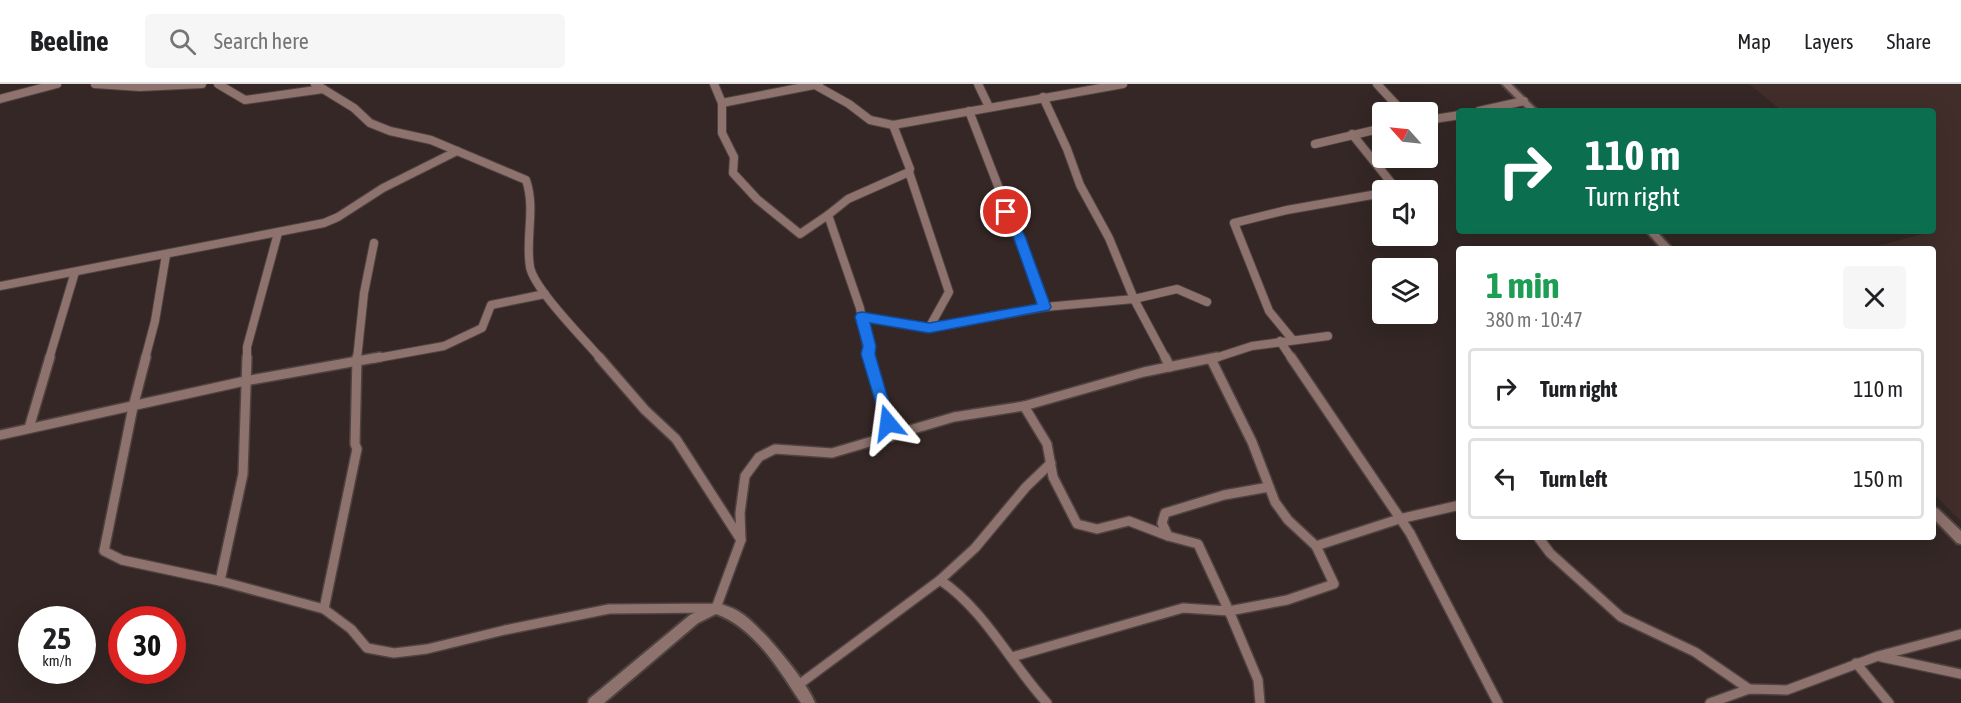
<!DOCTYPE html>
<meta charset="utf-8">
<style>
:root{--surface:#fff;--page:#f6f6f6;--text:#202124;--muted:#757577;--line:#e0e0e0}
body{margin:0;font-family:"Asap Condensed",sans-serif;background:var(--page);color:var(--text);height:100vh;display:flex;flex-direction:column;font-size:22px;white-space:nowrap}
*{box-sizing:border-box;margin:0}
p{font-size:20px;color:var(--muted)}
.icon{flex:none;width:33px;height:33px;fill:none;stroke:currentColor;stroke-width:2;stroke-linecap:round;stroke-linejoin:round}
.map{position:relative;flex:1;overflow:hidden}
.sheet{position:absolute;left:1456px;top:162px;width:480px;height:294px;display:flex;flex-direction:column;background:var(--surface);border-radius:6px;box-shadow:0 6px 24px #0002}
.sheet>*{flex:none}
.guide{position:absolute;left:1456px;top:24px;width:480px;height:126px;border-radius:6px;box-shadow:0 6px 24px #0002;background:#0b6e4f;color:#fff;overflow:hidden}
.needle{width:39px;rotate:297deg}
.tools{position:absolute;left:1372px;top:18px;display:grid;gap:12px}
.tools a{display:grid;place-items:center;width:66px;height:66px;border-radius:6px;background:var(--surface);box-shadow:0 6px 24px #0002;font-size:30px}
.speed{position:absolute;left:18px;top:522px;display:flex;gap:12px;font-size:30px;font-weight:700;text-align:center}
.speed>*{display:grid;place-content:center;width:78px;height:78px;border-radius:50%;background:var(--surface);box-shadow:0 6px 24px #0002;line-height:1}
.speed small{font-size:15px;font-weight:400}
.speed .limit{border:9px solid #d22;background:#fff;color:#111}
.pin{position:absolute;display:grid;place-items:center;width:51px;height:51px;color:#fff;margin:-26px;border:3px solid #fff;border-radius:50%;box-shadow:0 2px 6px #0007}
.me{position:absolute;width:66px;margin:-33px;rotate:344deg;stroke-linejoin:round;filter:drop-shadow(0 0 4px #0008)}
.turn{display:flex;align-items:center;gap:21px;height:126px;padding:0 30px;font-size:27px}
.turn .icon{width:78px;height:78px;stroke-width:2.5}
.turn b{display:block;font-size:42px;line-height:51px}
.round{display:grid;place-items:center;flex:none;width:63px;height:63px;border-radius:6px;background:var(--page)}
.overview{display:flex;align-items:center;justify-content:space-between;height:102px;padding:0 30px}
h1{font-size:36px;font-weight:700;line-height:45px;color:#1e9e55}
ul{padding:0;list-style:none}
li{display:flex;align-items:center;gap:18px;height:81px;margin:0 12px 9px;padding:0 18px;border:3px solid var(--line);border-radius:6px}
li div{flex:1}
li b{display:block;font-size:22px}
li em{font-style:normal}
header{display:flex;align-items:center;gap:36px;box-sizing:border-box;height:84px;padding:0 30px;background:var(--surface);border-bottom:2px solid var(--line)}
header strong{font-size:28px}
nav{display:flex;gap:33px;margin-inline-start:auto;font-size:21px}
.search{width:420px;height:54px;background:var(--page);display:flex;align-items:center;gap:15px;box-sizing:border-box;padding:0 21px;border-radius:6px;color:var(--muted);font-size:22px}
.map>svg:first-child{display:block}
.built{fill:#412e2a}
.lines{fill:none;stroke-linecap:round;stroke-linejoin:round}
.minor-far1-casing{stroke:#4f4341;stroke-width:10}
.minor-casing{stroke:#4f4341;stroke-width:12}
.tertiary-casing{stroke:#4f4341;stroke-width:4}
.minor-far1{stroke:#8d726d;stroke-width:8}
.minor{stroke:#8d726d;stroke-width:9}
.tertiary{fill:#8d726d;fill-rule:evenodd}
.route{fill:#1a73e8;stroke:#114b97;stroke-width:1.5}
</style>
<header>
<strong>Beeline</strong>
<div class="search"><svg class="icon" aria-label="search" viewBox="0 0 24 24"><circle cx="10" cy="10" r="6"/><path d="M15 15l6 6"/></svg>Search here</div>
<nav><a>Map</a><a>Layers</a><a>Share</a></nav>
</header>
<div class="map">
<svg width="1961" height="619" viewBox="0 0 1961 619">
<rect width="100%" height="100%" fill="#342725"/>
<polygon class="built" points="1749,0 1961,0 1961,437 1934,410 1934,165 1866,165 1934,147 1934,27 1782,27"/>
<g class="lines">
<defs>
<g id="minor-far1">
<polyline points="95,0 140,3 202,0"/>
<polyline points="218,0 245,16 323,5"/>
<path d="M315 0 354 24 370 39 390 47 431 56 526 96C536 125 525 154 530 183 534 205 585 256 601 275"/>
<polyline points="714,0 722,19 722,49 734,73 733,89 757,115 800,150 828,131 860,224 869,275"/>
<polyline points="978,0 989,23"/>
<polyline points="1377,0 1403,28"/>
<polyline points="815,1 849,20 870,36 893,41 1123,0"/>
<polyline points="1043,13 1067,65 1080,101 1109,154 1134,215 1166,275"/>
<polyline points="0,15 57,0"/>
<polyline points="722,19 819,0"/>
<polyline points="969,27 1045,223"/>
<polyline points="1479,27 1524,17"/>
<polyline points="1428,36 1460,31"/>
<polyline points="893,41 910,85 909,88 949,208 929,244"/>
<polyline points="1352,50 1393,101 1392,106"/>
<polyline points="1315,60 1383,44"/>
<polyline points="828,131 848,115 909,88"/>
<polyline points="0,202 324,139 338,133 383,104 457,67"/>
<polyline points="862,233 929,244 1045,223 1134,215 1177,205 1207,218"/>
<polyline points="1292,255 1269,227 1234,139 1287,126 1383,109"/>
<polyline points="1280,257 1292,275"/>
<polyline points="49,275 75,188"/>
<polyline points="145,275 155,237 166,171"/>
<polyline points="247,275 247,263 278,149"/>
<polyline points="357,275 364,209 374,159"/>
<polyline points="372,275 444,262 482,244 491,221 545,210"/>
<polyline points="1212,275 1252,262 1328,252"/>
</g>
<g id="minor">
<polyline points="146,273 133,323 104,467 122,476 220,497 324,525 351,545 367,564 394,569 427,565 505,546 609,525 716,524 741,456 740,429 745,392 759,373 775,365 832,369 954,333 1024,322 1144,288 1217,273"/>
<polyline points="599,273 645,326 676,355 741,456"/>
<polyline points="869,273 891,353"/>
<polyline points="1165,273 1170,283"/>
<polyline points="1291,273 1410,449 1498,619"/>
<polyline points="1211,275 1252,358 1275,418 1288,436 1316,462"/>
<polyline points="1024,322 1047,360 1053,393 1077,440 1097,445 1129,437 1168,452 1162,439 1165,429 1224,411 1269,403"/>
<polyline points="29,344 50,273"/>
<polyline points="0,351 245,297 380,273"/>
<polyline points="1538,453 1550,469 1621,533 1695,568 1749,605"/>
<path d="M940 496C985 526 1011 580 1047 619"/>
<polyline points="220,497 243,390 247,273"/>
<polyline points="324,525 357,365 355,360 357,273"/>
<polyline points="1012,573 1183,524 1229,527 1198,460 1168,452"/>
<polyline points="1881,573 1961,590"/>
<polyline points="1856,579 1889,619"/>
<polyline points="797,602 940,496 975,464 1026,403 1051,379"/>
<polyline points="1260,619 1258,596 1229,527 1287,516 1334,500 1316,462 1399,435 1460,421"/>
<polyline points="1710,619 1749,605 1787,606 1878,572 1961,550"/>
</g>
<g id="tertiary">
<polygon points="1502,0 1511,0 1538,27 1529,27"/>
<polygon points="1646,147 1656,147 1673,165 1662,165"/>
<polygon points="1934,423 1938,425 1961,447 1961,460 1957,459 1934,435"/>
<path d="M716 518C723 521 731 523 738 527 759 539 806 596 815 619H801C779 586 755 544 716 530L698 539 604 619H588L589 615 690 531Z"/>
</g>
</defs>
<use href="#minor-far1" class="minor-far1-casing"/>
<use href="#minor" class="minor-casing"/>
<use href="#tertiary" class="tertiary-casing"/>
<use href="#minor-far1" class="minor-far1"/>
<use href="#minor" class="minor"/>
<use href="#tertiary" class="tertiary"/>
</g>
<polygon class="route" points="1006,123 1010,125 1025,152 1051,223 1049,226 929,249 870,239 876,262 875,270 895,339 893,343 883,343 861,270 863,262 855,233 857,229 862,228 929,239 1037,220 1013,152 1000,128"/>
</svg>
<div class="tools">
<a><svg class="needle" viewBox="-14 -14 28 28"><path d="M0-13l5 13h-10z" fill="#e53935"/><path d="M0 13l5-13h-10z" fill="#757577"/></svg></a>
<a><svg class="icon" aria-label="sound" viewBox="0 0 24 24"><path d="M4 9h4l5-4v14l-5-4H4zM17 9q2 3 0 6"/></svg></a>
<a><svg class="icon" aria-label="layers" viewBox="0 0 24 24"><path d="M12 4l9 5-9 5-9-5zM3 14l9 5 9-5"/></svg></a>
</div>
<div class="speed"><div>25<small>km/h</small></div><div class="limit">30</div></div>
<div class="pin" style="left:1006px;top:128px;background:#d93025"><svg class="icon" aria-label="arrive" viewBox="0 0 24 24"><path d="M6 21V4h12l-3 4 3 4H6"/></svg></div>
<svg class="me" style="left:888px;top:339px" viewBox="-20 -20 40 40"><path d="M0-17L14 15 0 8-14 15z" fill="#1a73e8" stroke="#fff" stroke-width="4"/></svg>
<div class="guide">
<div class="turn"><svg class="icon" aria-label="right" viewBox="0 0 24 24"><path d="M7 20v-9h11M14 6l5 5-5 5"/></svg><div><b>110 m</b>Turn right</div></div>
</div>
<section class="sheet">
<div class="overview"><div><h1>1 min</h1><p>380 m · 10:47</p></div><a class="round"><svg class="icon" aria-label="close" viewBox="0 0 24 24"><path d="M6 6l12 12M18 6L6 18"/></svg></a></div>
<ul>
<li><svg class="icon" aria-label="right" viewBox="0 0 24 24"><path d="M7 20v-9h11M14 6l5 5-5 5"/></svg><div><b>Turn right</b></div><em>110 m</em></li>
<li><svg class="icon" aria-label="left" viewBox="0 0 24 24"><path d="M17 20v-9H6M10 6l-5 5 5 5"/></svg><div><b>Turn left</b></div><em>150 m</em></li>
</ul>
</section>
</div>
